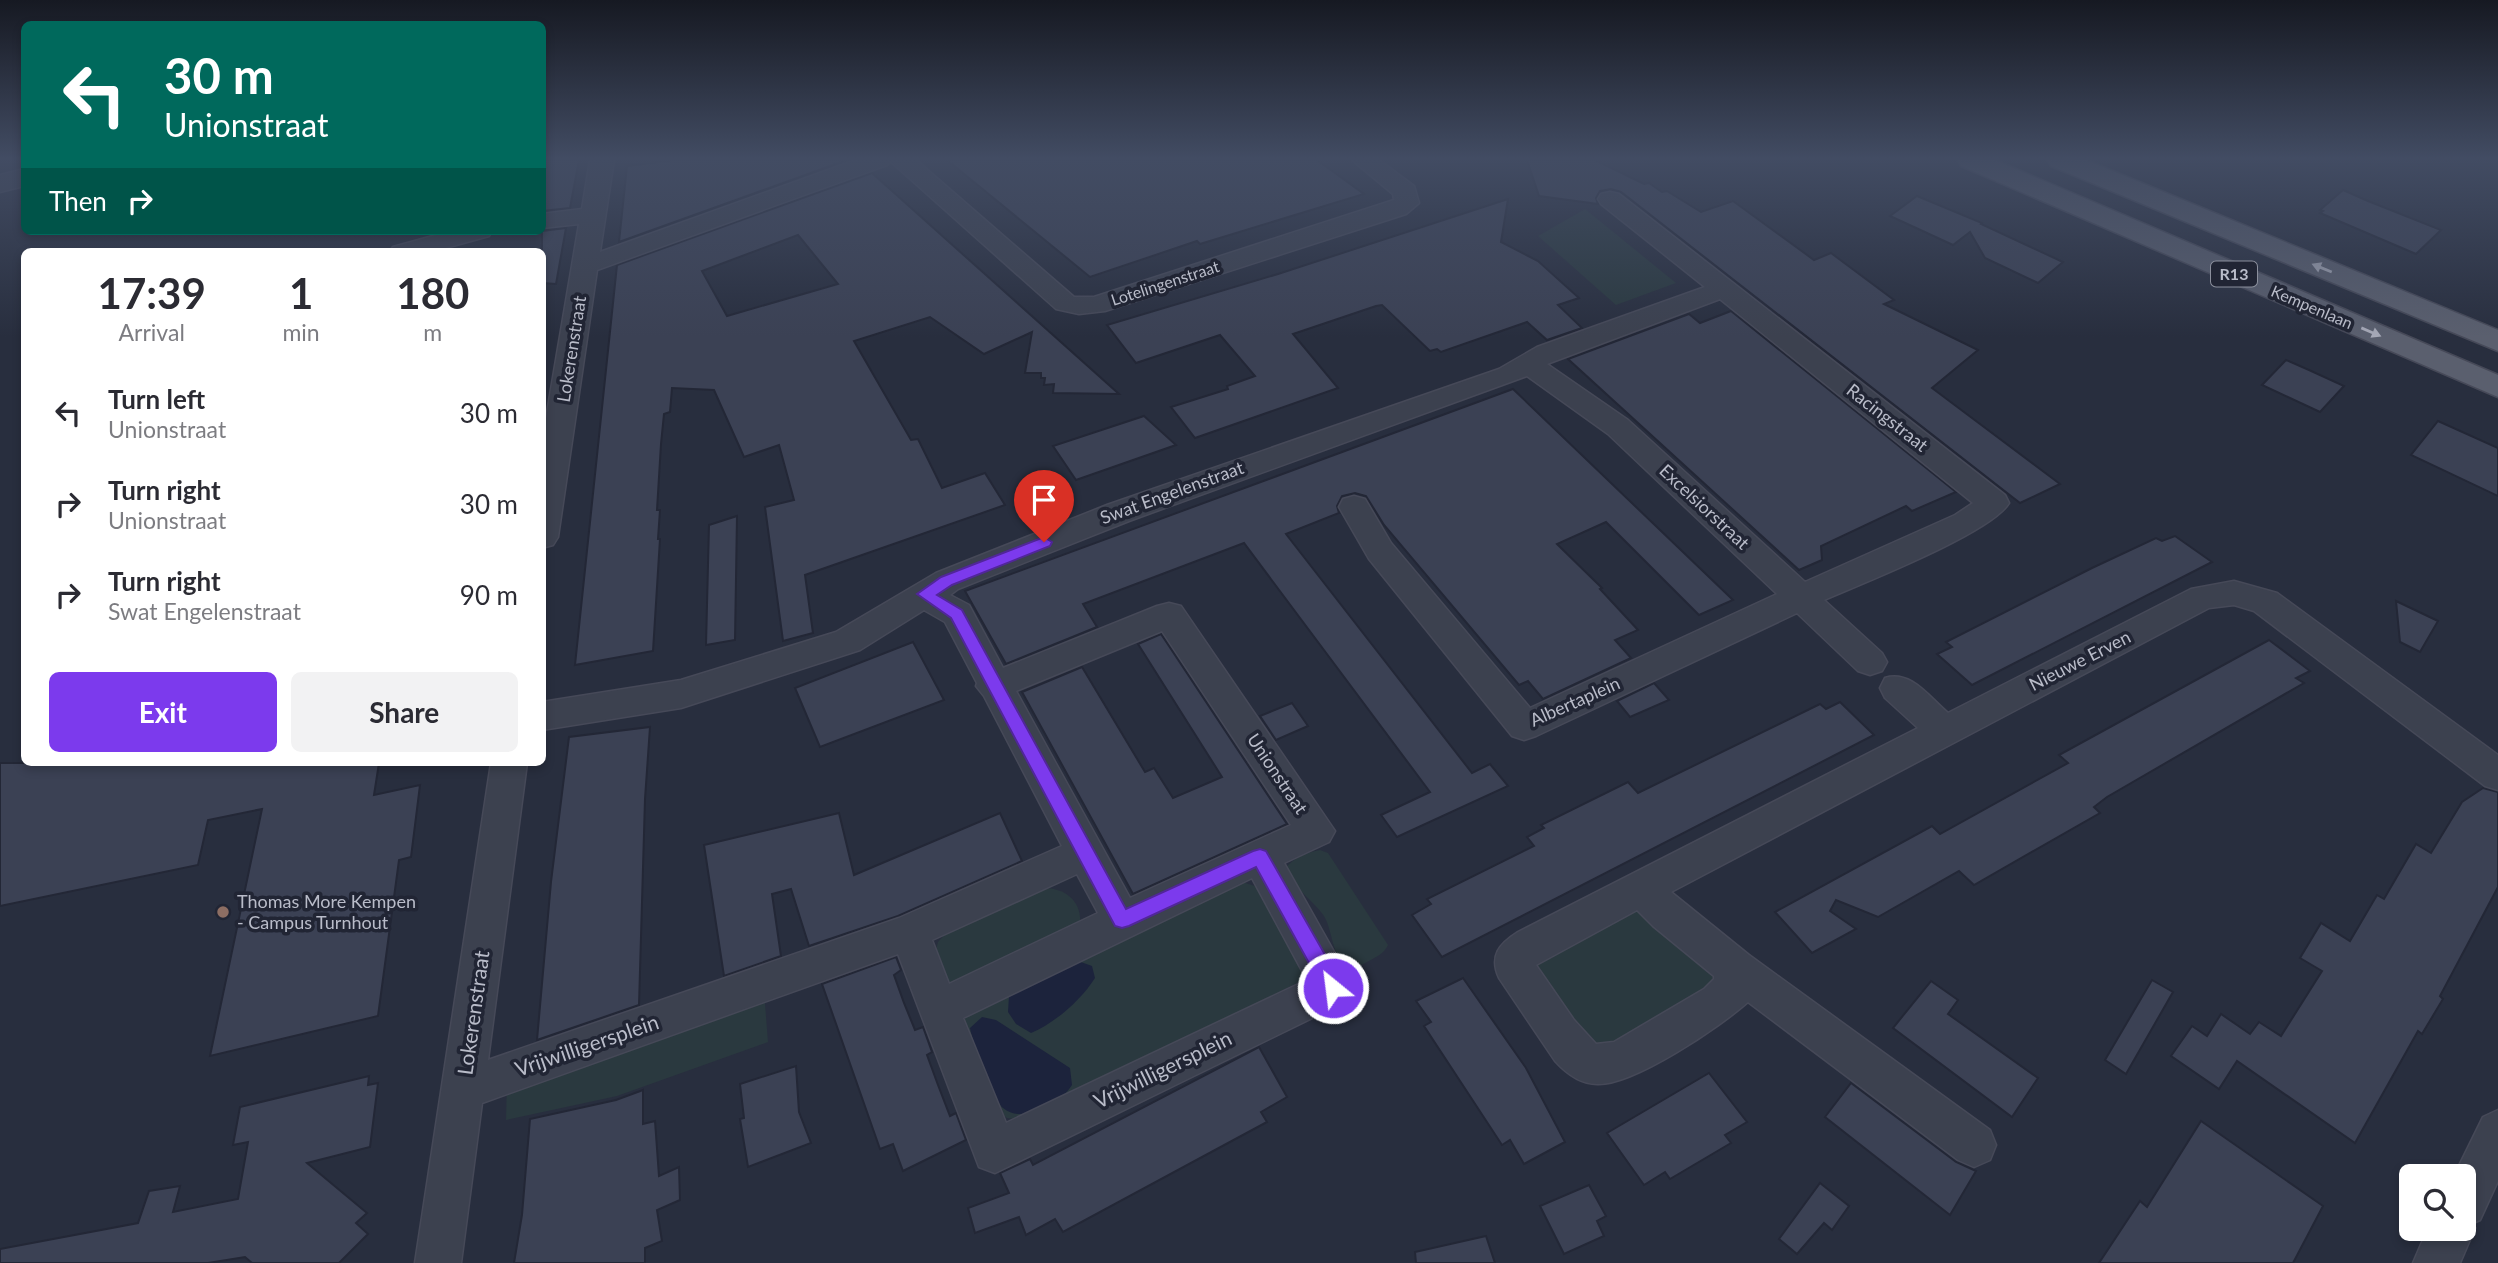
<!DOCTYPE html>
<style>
:root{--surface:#fff;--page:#f2f2f3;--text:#2b2b33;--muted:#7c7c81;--accent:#7c3aed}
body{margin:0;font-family:Lato,sans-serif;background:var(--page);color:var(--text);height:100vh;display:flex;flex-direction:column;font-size:26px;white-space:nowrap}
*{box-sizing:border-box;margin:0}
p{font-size:23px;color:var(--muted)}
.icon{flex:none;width:38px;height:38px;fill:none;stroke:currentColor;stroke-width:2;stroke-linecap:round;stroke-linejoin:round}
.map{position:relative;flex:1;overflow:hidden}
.details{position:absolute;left:21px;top:248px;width:525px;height:518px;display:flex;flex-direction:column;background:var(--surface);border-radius:10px;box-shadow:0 4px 10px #0003}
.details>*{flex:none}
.top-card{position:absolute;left:21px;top:21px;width:525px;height:214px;border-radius:10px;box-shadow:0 4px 10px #0003;background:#00695c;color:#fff;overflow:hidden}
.fabs{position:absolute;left:2399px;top:1164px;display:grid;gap:14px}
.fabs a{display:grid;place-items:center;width:77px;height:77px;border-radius:10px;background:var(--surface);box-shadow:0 4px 10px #0003;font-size:35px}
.pin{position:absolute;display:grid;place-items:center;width:60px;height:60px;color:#fff;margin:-72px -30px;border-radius:50% 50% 50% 0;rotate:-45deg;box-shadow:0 0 7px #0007}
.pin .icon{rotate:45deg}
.me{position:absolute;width:77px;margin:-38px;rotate:331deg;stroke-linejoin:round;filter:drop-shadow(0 0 5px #0008)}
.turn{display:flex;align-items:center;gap:24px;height:147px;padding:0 28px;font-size:32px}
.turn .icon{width:91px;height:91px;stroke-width:2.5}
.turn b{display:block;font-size:49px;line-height:60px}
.then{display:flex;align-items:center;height:66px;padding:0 28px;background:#0003;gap:14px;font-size:26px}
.eta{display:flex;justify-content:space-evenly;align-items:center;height:119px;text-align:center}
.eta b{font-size:42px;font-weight:700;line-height:49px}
.cta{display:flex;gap:14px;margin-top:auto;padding:14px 28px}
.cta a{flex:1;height:80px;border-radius:10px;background:var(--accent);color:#fff;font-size:28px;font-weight:700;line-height:80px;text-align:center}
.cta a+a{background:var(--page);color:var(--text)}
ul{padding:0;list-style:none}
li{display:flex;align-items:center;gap:21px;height:91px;padding:0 28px}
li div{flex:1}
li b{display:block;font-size:26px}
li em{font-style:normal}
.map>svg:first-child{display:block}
.green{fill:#2a393f}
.water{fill:#1c233c}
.building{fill:#3b4154;stroke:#232736;stroke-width:2;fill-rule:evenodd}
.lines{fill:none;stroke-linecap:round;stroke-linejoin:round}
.minor-casing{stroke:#464958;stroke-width:3}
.tertiary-casing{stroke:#464958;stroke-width:3}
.primary-casing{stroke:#464958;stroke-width:3}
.minor{fill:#3c414f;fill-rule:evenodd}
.tertiary{fill:#3c414f;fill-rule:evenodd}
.primary{fill:#5a5f6e;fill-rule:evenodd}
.oneway{fill:#a6a9b7}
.route{fill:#7c3aed;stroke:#51269a;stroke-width:2}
.education-dot{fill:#8d6e63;stroke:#212534;stroke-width:2.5}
.labels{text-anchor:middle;stroke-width:7;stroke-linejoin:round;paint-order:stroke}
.shield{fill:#212534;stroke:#8b8f9c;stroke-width:2}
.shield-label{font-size:16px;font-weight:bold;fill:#b9bcc9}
.far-street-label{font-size:16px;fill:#b9bcc9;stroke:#212534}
.street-label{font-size:18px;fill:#b9bcc9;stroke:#212534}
.poi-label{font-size:18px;fill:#b9bcc9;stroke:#212534;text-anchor:start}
.near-street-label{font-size:21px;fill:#b9bcc9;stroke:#212534}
</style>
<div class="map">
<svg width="2498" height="1263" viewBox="0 0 2498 1263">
<rect width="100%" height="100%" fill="#282e3e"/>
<g class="green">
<polygon points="1585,209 1676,283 1616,305 1538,236"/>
<path d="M1320 850 1328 853 1388 945C1384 954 1376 957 1367 962 1332 983 1335 933 1324 916 1313 900 1296 890 1284 870 1293 858 1305 853 1320 850Z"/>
<polygon points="1239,881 1258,887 1305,971 1301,981 1026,1120 1007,1118 997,1111 963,1028 966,1014"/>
<path d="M1044 888C1065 888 1082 901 1080 924L954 985 943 977 935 954 938 942 949 930Z"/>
<polygon points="1642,888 1735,968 1604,1065 1515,956"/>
<polygon points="764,991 768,1042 617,1096 506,1120 507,1080"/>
</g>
<g class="water">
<path d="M1078 961 1092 966 1095 978C1081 1000 1055 1023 1031 1033L1016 1024 1008 1012 1009 996 1022 986Z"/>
<path d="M982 1017 996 1020 1070 1068 1072 1085C1064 1097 1056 1101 1043 1108 1031 1114 1015 1118 1003 1108 994 1100 972 1041 970 1028Z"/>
</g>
<g class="building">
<polygon points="542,160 579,160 570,208 542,211"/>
<polygon points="675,160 847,160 619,242 627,166"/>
<polygon points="947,160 1317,160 1364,194 1200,244 1197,241 1090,277"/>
<polygon points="1527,160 1595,160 1644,184 1649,183 1662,192 1667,191 1701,212 1733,201 1814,260 1831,253 1894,300 1884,304 1978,350 1932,388 2060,484 2020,503 1621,192 1611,189 1600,191 1596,198 1598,204 1539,196"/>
<path d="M872 173 1119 394 1053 393 1054 384 1044 385 1045 378H1041V373H1025L1032 332 984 354 930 317 854 341 911 440 918 439 942 488 985 473 1005 505 805 575 813 633 783 641 765 507 794 500 779 445 744 457 714 390 672 388 670 412 664 414 661 444 657 510H660L658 539H660L653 651 575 665 617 265ZM798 235 838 284 727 316 702 271Z"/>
<polygon points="2343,190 2368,201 2441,230 2416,254 2320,213 2323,211 2320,210"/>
<polygon points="1917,196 1982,223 1981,224 2063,262 2038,283 1985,258 1970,232 1953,245 1890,216"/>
<polygon points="1508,199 1501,242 1538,261 1579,298 1558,305 1582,328 1547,340 1527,322 1441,352 1437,349 1430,351 1382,305 1376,306 1293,334 1338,388 1195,438 1171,407 1228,389 1227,386 1255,376 1220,335 1136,363 1107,325 1278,274"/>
<polygon points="566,228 556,284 542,283 542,231"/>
<polygon points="1731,311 1956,492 1912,511 1906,506 1821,546 1822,560 1799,570 1568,359 1689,314 1700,323"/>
<polygon points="2286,360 2309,370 2344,386 2320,412 2262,385"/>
<polygon points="1513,389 1733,600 1699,615 1606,522 1557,544 1602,588 1600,589 1638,630 1615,640 1631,658 1543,699 1528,681 1519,685 1384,525 1366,496 1355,493 1342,496 1337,506 1339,513 1286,534 1472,773 1490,764 1508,786 1397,837 1381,815 1430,792 1244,543 1083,604 1097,627 1006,664 965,591"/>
<polygon points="1144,416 1176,445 1076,480 1053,446"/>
<polygon points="2438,421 2498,448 2498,496 2411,455"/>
<polygon points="737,516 735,640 706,645 709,525"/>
<polygon points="2175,536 2212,562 1972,685 1937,654 1952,647 1946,642 2092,568 2156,538 2162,541"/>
<polygon points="2396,601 2438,621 2420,652 2400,642"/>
<polygon points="1161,634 1287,824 1133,894 1022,692 1082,667 1145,772 1154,768 1173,798 1222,777 1138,644"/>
<polygon points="2269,640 2310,671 2296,678 2304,683 2107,797 2094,807 2100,813 1974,885 1959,871 1878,917 1836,900 1830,911 1856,929 1812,953 1775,912 1932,826 1940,834 2068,763 2059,755"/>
<polygon points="913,642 944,700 820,747 795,688"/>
<polygon points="1654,683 1669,700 1630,717 1617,701"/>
<polygon points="1840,702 1874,735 1442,957 1412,915 1431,904 1427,899 1534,846 1527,837 1544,828 1541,825 1628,782 1638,793 1820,704 1826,709"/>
<polygon points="1292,703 1308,726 1276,740 1260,716"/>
<polygon points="650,727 645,799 639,1005 537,1040 551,882 569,737"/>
<polygon points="0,763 379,763 374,795 420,785 411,857 399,860 378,1016 210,1056 262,809 208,820 198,865 0,906"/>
<polygon points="2483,788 2498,792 2498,887 2440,996 2443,999 2422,1034 2418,1031 2355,1143 2237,1061 2219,1089 2171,1056 2192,1026 2207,1036 2221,1014 2250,1034 2259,1022 2281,1036 2322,971 2300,958 2321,923 2350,941 2377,895 2384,899 2416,844 2431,853 2462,802"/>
<polygon points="839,813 854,875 1000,813 1022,861 898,916 809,946 791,889 772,894 781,956 724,976 704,845"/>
<polygon points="896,957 901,970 894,975 904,1003 915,1030 923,1027 932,1052 927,1055 938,1085 950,1116 956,1113 966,1140 903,1171 893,1144 880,1149 822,984"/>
<polygon points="1463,978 1526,1068 1565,1142 1524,1164 1510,1140 1502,1145 1424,1026 1431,1022 1416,1001"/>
<polygon points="2152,980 2173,992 2126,1074 2105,1060"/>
<polygon points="1931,981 1958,1000 1948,1014 2038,1078 2012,1117 1893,1028"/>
<polygon points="1259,1047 1287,1097 1261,1112 1267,1122 1063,1232 1055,1219 1026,1235 1019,1217 975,1233 968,1208 1009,1193 1000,1173 1030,1159 1033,1165"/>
<polygon points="796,1066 799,1112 811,1143 748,1167 740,1119 744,1118 740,1084"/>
<polygon points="1709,1073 1747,1122 1725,1135 1731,1143 1670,1179 1665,1172 1644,1185 1607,1133"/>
<polygon points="369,1076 368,1085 378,1083 370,1147 307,1163 367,1213 356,1223 368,1234 339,1263 252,1263 245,1257 208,1263 0,1263 0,1249 138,1223 149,1191 180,1186 173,1212 238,1199 248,1142 233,1145 240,1107"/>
<polygon points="1851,1083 1956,1162 1976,1171 1950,1215 1825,1117"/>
<polygon points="643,1090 643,1124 655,1121 659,1176 679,1167 680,1200 657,1210 662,1241 645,1248 645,1263 514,1263 522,1215 530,1119 616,1100"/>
<polygon points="2201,1121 2323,1206 2293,1263 2099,1263 2140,1201 2147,1207"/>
<polygon points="1820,1183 1849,1206 1832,1230 1824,1223 1797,1254 1779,1239"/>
<polygon points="1589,1185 1606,1216 1597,1221 1604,1236 1564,1254 1540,1206"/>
<polygon points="1486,1236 1495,1263 1416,1263 1415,1252"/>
</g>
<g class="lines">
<defs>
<g id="minor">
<polygon points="590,160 614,160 600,252 856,160 916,160 1074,297 1094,297 1394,200 1393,194 1352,160 1379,160 1414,186 1419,203 1406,214 1105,311 1079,314 1056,309 890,161 887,165 597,270 558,537 553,545 542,548 542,442 579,224 542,228 542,214 582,209"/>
<path d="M1610 192 1619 194 2005 495 2009 503C1991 533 1863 583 1824 600L1882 653 1887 662 1882 671 1870 675 1858 671 1797 613 1536 736 1524 740 1512 736 1369 559 1339 507 1343 499 1354 496 1365 499 1391 543 1530 708 1777 594 1608 434 1527 376 1129 521 958 589 950 595 969 605 1003 668 1157 606 1169 603 1181 606 1335 831 1329 842 1284 863 1347 975 1353 988 1347 1001 995 1173 979 1167 898 954 482 1103 461 1263H415L491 763H527L488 1060 899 918 1062 846 984 696 976 686 977 683 945 622 924 610 860 650 681 708 542 730V702L681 680 836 632 936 573 1107 505 1499 369 1537 347 1705 287 1601 204 1598 199 1601 194ZM1720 299 1973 503 1955 515 1805 582 1628 420 1547 364ZM1162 631 1291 825 1130 898 1016 691ZM1077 874 1098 913 949 984 932 940ZM1252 878 1307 980 1006 1123 963 1018Z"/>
<polygon points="451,231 492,231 489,236 431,252 389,252 393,247"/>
<path d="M2234 581 2277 593 2498 755V790L2485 786 2254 611 2234 605 2209 608 1671 892 1749 955 1990 1130 1996 1145 1990 1160 1974 1167 1958 1160 1748 1002C1721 1026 1633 1086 1597 1084 1580 1084 1566 1073 1555 1061L1499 978C1489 956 1499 944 1518 932L1918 728 1885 698 1880 688 1885 678C1911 670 1929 697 1948 713L2191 589ZM1637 910 1653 926 1714 976V979L1704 989 1614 1042 1596 1044 1574 1020 1536 965Z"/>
<polygon points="2498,1110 2498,1181 2480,1220 2473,1223 2475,1228 2460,1263 2413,1263 2428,1228 2464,1228 2464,1176 2454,1176 2483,1117"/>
</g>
<polygon id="tertiary" points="24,169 24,186 0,192 0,175"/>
<g id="primary">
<polygon points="1958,160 1995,160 2498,375 2498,397 1961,166"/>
<polygon points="2048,160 2086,160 2498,330 2498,351 2051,166"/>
</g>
</defs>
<use href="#minor" class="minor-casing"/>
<use href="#tertiary" class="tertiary-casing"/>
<use href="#primary" class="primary-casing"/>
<use href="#minor" class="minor"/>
<use href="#tertiary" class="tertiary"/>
<use href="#primary" class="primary"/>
</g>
<defs><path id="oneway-solid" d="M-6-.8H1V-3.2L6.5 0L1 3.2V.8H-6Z" transform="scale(1.75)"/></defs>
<g class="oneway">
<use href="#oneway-solid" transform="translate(2322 268) rotate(-158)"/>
<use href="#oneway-solid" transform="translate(2371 332) rotate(23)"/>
</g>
<linearGradient id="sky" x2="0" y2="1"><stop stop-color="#161922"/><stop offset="0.47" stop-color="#424c63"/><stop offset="1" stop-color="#424c63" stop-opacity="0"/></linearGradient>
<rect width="2498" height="337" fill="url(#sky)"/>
<polygon class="route" points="1044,537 1052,542 1050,546 952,585 937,595 962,610 1126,909 1253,851 1260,849 1266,851 1340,981 1342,988 1340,994 1333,997 1326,994 1256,867 1129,926 1122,928 1115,926 951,618 917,594 941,577"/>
<circle class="education-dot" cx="223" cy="912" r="7"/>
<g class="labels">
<rect class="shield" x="2211" y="261.5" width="46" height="25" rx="5"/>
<g class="shield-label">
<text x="2234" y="280">R13</text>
</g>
<g class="far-street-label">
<text transform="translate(1165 283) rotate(-18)" y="6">Lotelingenstraat</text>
<text transform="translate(2312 307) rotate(23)" y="6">Kempenlaan</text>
</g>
<g class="street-label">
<text transform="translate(572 349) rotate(-81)" y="6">Lokerenstraat</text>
<text transform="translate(1887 418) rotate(38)" y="6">Racingstraat</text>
<text transform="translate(1172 493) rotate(-20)" y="6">Swat Engelenstraat</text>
<text transform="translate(1704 507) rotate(43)" y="6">Excelsiorstraat</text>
<text transform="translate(2080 661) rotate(-27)" y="6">Nieuwe Erven</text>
<text transform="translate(1575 702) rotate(-24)" y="6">Albertaplein</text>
<text transform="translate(1277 774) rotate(56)" y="6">Unionstraat</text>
</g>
<g class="poi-label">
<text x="237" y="908">Thomas More Kempen<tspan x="237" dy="21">- Campus Turnhout</tspan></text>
</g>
<g class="near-street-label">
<text transform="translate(474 1013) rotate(-82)" y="7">Lokerenstraat</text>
<text transform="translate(587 1046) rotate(-19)" y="7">Vrijwilligersplein</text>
<text transform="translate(1163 1070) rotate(-26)" y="7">Vrijwilligersplein</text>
</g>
</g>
</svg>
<div class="fabs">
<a><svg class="icon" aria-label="search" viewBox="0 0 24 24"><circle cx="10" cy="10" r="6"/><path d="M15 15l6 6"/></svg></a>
</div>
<div class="pin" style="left:1044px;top:542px;background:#d93025"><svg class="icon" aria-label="arrive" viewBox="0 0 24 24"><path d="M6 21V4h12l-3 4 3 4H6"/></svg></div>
<svg class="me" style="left:1333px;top:988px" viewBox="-20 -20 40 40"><circle r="17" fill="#7c3aed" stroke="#fff" stroke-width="3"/><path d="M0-11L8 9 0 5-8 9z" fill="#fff"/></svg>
<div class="top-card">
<div class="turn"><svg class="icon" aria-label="left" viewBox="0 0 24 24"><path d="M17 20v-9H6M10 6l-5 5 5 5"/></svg><div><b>30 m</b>Unionstraat</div></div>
<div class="then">Then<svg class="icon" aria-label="right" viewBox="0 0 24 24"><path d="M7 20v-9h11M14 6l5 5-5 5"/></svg></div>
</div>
<section class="details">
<div class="eta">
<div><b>17:39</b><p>Arrival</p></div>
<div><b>1</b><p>min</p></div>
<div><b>180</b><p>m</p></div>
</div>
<ul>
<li><svg class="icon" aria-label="left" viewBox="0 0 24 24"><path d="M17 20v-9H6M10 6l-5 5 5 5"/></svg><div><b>Turn left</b><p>Unionstraat</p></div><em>30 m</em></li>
<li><svg class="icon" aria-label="right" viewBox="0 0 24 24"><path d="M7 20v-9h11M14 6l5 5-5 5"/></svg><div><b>Turn right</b><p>Unionstraat</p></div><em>30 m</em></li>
<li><svg class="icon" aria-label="right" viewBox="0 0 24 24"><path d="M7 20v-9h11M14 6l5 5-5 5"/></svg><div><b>Turn right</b><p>Swat Engelenstraat</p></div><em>90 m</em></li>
</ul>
<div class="cta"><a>Exit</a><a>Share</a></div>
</section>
</div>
